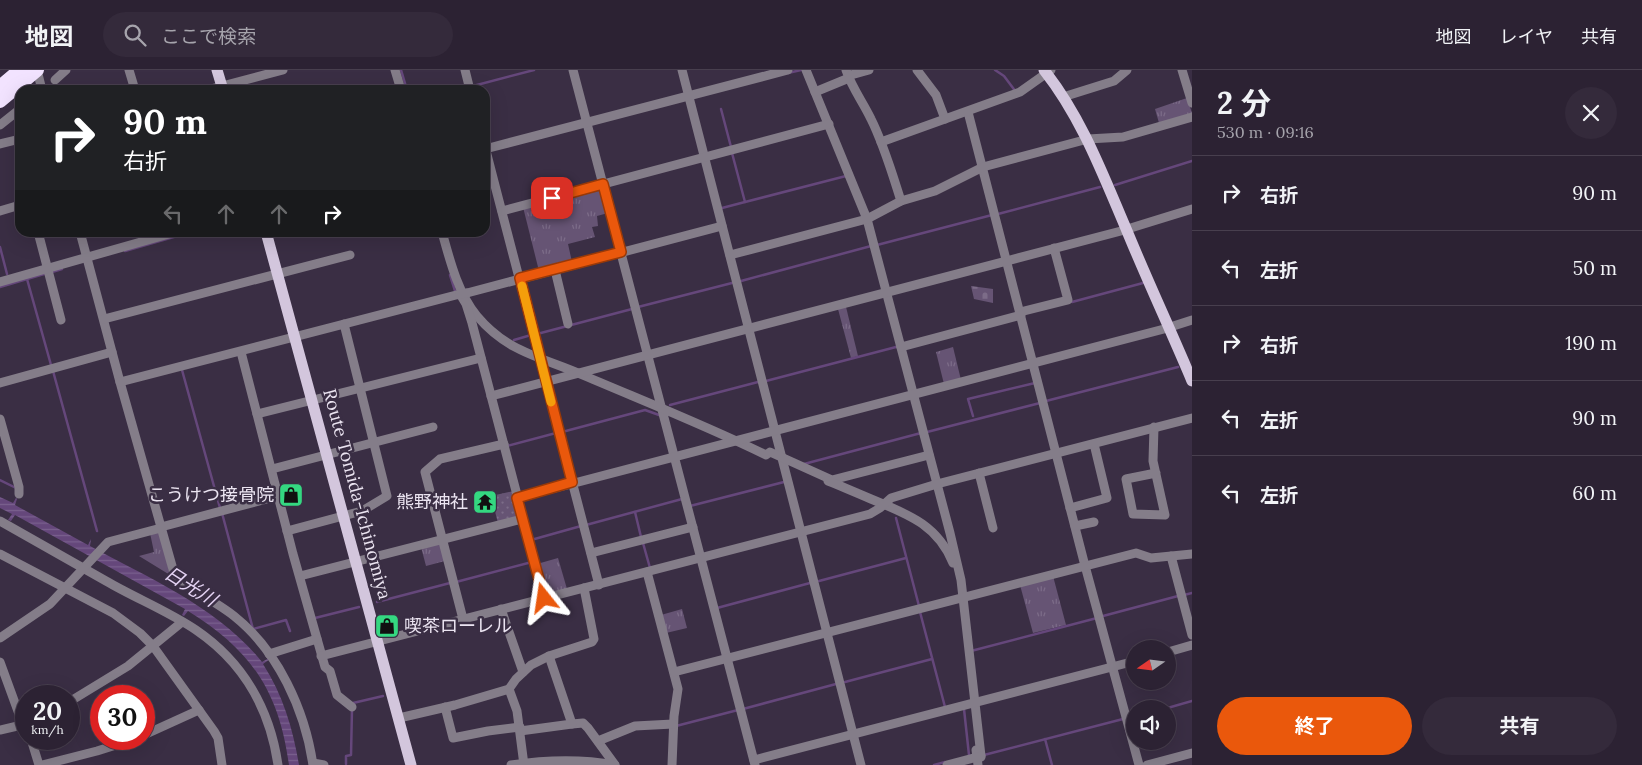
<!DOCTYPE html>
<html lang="ja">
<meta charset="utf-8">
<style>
:root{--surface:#2c2233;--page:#342a3b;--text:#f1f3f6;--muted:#a6a4ac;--line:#483f4e;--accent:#ea580c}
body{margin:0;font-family:Lora,"Noto Sans JP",serif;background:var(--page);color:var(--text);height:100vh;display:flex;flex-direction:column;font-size:19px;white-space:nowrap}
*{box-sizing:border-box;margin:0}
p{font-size:16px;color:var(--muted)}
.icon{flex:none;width:28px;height:28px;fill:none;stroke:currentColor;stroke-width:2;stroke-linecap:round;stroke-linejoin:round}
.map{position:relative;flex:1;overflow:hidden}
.side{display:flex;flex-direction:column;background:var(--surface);width:450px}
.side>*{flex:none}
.top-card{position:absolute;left:15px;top:15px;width:475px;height:152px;border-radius:15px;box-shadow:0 5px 20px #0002,0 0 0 1px var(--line);background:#202124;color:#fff;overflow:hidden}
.needle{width:32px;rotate:256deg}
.fabs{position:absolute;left:1126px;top:570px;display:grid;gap:10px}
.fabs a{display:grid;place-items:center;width:50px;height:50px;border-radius:50%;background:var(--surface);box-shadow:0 5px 20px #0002,0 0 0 1px var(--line);font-size:25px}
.speed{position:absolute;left:15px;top:615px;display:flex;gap:10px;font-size:25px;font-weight:700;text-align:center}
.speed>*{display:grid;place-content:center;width:65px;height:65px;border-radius:50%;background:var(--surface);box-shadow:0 5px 20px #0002,0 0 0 1px var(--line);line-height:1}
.speed small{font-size:12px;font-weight:400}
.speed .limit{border:8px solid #d22;background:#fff;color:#111}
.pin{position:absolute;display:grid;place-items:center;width:42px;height:42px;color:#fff;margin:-21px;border-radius:10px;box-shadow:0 2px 8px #0006}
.me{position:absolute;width:55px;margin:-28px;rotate:345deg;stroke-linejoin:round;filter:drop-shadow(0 0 4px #0008)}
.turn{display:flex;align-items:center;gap:18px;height:105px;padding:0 25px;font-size:22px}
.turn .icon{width:65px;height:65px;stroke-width:2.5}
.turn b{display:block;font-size:35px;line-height:42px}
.lanes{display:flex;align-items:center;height:48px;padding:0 25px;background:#0003;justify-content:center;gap:25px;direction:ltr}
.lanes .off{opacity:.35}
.round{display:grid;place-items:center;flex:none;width:52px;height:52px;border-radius:26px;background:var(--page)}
.headline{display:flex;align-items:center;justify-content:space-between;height:85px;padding:0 25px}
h1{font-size:30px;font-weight:700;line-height:38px}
.button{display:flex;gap:10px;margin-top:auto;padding:10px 25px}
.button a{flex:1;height:58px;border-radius:30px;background:var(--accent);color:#fff;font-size:20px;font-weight:700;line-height:58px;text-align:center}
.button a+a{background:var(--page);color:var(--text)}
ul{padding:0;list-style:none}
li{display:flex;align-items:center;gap:15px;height:75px;padding:0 25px;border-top:1px solid var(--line)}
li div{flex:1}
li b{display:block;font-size:19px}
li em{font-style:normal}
header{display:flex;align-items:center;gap:30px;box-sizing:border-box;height:70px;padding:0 25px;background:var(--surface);border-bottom:1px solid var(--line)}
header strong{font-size:24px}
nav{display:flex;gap:28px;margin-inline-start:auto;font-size:18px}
.search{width:350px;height:45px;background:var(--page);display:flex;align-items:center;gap:12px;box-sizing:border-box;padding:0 18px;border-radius:28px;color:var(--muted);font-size:19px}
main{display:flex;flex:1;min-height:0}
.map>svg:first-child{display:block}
.grass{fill:url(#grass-tufts)}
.cemetery{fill:url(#cemetery-stones)}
.park{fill:url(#park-dots)}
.water{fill:url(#water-rules)}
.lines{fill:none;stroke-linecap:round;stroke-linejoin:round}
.stream{stroke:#65477b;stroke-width:2.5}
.minor{stroke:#847d89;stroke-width:9}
.major{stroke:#d3c6dd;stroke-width:11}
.highway{stroke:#f2e3ff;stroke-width:14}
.minor-bridge{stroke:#847d89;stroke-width:9}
.highway-bridge{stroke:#f2e3ff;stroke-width:14}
.route-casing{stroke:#983908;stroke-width:12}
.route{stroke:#ea580c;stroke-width:9}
.slow{stroke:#f59e0b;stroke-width:9}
.labels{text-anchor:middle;stroke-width:5;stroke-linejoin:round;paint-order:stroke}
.street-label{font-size:18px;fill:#ebe4f1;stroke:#3a2e44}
.poi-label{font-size:18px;fill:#ebe4f1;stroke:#3a2e44;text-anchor:end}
.water-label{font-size:19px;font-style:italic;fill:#e5d4f4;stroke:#3a2e44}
</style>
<header>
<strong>地図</strong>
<div class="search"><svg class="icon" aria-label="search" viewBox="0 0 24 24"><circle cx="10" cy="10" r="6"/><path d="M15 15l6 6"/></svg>ここで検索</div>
<nav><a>地図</a><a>レイヤ</a><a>共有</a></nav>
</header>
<main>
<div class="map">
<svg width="1192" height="695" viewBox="0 0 1192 695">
<defs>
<pattern id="grass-tufts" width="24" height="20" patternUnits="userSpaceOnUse" patternTransform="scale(1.25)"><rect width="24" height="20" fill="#665474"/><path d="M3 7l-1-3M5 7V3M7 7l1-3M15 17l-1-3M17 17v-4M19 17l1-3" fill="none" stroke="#7c6c88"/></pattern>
<pattern id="cemetery-stones" width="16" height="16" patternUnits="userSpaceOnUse" patternTransform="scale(1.25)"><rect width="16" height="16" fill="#665474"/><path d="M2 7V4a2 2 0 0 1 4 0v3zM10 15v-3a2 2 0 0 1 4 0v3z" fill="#7c6c88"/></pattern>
<pattern id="park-dots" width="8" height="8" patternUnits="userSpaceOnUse" patternTransform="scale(1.25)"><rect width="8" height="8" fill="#665474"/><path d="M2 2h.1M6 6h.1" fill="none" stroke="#7c6c88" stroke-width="1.8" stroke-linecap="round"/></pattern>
<pattern id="water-rules" width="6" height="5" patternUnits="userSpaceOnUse" patternTransform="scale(1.25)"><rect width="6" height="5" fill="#65477b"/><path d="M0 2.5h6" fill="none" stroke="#7b618e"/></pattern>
</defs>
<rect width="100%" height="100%" fill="#3a2e44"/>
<g class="grass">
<polygon points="1187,28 1192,43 1159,53 1155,39"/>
<polygon points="601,117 608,143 597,146 598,156 592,157 595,167 568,174 572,192 539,201 523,137"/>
<polygon points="846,237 858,286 851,288 838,239"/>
<polygon points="953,277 961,310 944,314 936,282"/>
<polygon points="157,462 160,463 170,505 139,486 154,482 150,463"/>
<polygon points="438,473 441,475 445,491 426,496 421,477"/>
<polygon points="558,488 567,519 546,525 537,494"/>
<polygon points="1053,506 1066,555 1033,563 1020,515"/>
<polygon points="682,539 687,558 666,563 661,545"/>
</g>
<polygon class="cemetery" points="971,216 993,219 993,233 974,229"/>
<polygon class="park" points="514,421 521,447 498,453 491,426"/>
<path class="water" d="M0 427 13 433 16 428 17 429 15 435 88 475 91 469 90 476C149 508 219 538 262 592L269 588 270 589 263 594C283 625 293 659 299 695H289C279 621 251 580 188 541L184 546 182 545 185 539 15 445 11 451 8 450 12 444 0 438Z"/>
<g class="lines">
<g class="stream">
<polyline points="401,0 407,20"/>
<polyline points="995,0 1004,6 1016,22"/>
<polyline points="788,3 801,0"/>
<polyline points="473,16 534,0"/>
<polyline points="458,20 467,18"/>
<polyline points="721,39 731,77"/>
<polyline points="732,83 745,132 846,106"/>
<polyline points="1115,115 1192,91"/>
<polyline points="722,138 745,132"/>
<polyline points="998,144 1100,117"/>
<polyline points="877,175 992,145"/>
<polyline points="0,177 7,204"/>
<polyline points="125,181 191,162"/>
<polyline points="52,202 62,199"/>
<polyline points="450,205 456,224"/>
<polyline points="27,209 51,295"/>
<polyline points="741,211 871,176"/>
<polyline points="0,217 44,204"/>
<polyline points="1072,232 1143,213"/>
<polyline points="638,237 732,213"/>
<polyline points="537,264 632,239"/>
<polyline points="514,270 531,265"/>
<polyline points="182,300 220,438"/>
<polyline points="53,301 97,461"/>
<polyline points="766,311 896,277"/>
<polyline points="1046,331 1178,297"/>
<polyline points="670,335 758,312"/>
<polyline points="973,346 968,329 1035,313"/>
<polyline points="562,362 645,340 659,345"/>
<polyline points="927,362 1040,333"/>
<polyline points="507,376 556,363"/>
<polyline points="804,394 921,363"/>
<polyline points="0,410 16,418"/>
<polyline points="690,436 784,412"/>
<polyline points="635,442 641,467"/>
<polyline points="222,443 253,559 286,550 290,561"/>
<polyline points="896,448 919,536"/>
<polyline points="586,455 682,429"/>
<polyline points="531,470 581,456"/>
<polyline points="643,473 650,498"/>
<polyline points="819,511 906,488"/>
<polyline points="456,512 532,492"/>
<polyline points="1184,525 1192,523"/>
<polyline points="377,532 450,513"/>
<polyline points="717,538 810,513"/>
<polyline points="920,542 945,637"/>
<polyline points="1103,546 1178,526"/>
<polyline points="315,548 359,537"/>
<polyline points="971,581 1097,548"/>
<polyline points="845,612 932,589"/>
<polyline points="353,633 383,626"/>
<polyline points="743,639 836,614"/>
<polyline points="964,639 969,685"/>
<polyline points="1164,639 1192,631"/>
<polyline points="676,656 738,640"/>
<polyline points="1045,669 1052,695"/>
<polyline points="983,683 984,685 1123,649 1123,647"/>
<polyline points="346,694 346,686 351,685 352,639"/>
<polyline points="934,695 945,692"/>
</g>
<g class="minor">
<polyline points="37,0 42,20"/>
<polyline points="129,0 135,20"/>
<polyline points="395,0 401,20"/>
<polyline points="465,0 470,20"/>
<polyline points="573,0 755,695"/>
<polyline points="682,0 861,695"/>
<polyline points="806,0 867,149 950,463 961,510 981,686"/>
<path d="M846 0C852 18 863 32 871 49 884 75 892 103 901 131"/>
<polyline points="917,0 936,25 945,49"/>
<polyline points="1182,0 1192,33"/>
<polyline points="55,10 66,0"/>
<polyline points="207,20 283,0"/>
<polyline points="815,22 849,8 851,5 869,0"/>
<polyline points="1063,27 1114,11 1127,0"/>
<polyline points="968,42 1084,492 1139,695"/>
<polyline points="0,55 20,39"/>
<polyline points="881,72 1020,22 1051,0"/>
<polyline points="0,74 20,69"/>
<polyline points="485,77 599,515"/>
<polyline points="485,79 788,0"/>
<polyline points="0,141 20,135"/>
<polyline points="502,141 829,54"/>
<polyline points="38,162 61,250"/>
<path d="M80 162 120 312 176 510C195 521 216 532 234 546 278 581 305 640 313 695"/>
<path d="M442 162C450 191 458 223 477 246 509 284 543 287 585 306 646 332 707 356 766 385L770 382 832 410 929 385"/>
<polyline points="730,185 867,149 901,131 935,121 983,97 1088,69 1123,67 1192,47"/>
<polyline points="555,200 568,254"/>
<polyline points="0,212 176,162"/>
<polyline points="467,223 722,156"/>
<polyline points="1020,242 1068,230 1054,178"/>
<polyline points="104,249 350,185"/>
<polyline points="901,277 1021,245"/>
<polyline points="241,282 293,484 325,597 330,601 337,625 352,637"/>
<polyline points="120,312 460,224 466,234 472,253 544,528"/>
<polyline points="0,313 112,282"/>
<polyline points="491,326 1121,161 1192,139"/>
<polyline points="257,344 481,288"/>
<polyline points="0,349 19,417 19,424"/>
<polyline points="1154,357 1153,391 1165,445 1133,444 1126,409 1156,403"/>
<polyline points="272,399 433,357"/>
<polyline points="979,403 993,458"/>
<path d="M828 411C843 417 857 423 871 429 907 444 937 454 953 493"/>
<polyline points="517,428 1164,259 1192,250"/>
<polyline points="1070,438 1107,428 1094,374"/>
<path d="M0 451C35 471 70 491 106 511 135 528 168 541 196 560 243 592 270 639 278 695"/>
<polyline points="1075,456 1094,452"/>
<polyline points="161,457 278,426"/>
<polyline points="287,461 362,441 387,426 344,254"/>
<polyline points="591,483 693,457"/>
<polyline points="0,484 113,543 140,563 153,576 214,661 218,668 222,695"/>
<polyline points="1171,486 1192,565"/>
<polyline points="647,502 678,619 674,646 672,695"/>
<polyline points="300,506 522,449"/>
<polyline points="501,539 523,602"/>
<polyline points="463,549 425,402 440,389 504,374"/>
<polyline points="0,568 50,534 108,472 161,458"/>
<polyline points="1168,582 1192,575"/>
<polyline points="269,584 317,569"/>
<polyline points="321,586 870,444 880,438 891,428 937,414 1192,348"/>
<polyline points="549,586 572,654 583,653 588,658 615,695"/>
<polyline points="0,592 23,655"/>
<polyline points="674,602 1136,483 1151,488 1192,484"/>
<polyline points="509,619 517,641 524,695"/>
<polyline points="69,632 128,596 182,552"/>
<polyline points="445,637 453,668 488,661 520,657"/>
<polyline points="399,648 455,635 509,619 516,609 531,595 549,586 592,572 594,569 584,518"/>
<polyline points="0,660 26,654"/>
<polyline points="520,661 572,654"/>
<polyline points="144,665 199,640"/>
<polyline points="31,669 39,695"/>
<polyline points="598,671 635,656 673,654"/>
<polyline points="976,680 978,695"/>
<polyline points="754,690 1135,591"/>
<polyline points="313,693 324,695"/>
<polyline points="42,695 97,681 135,669"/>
<path d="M511 695C545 690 582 689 615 695"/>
<polyline points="947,695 981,686 981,687"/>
<polyline points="1147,695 1192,683"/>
</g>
<g class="major">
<polyline points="217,0 223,20"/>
<path d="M1044 0C1082 48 1103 105 1127 161 1148 212 1171 261 1192 311"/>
<polyline points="266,162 411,695"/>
</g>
<polyline class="highway" points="0,17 20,0"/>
<polyline class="minor-bridge" points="460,224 467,223"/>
<polyline class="highway-bridge" points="0,31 37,0"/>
</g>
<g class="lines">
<defs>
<polyline id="route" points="544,528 517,428 572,412 520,208 621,182 603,114 552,128"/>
</defs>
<use href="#route" class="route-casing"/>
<use href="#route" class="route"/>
<polyline class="slow" points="522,216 551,332"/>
</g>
<defs>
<symbol id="shop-square" viewBox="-11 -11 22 22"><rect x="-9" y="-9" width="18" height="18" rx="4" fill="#34d881" stroke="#3a2e44"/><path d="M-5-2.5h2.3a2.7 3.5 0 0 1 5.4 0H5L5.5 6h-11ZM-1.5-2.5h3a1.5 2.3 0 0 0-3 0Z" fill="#111"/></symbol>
<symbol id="temple-square" viewBox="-11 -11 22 22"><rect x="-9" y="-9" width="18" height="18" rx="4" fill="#34d881" stroke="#3a2e44"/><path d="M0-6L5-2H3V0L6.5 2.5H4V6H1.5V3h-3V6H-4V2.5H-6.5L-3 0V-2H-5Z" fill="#111"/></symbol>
</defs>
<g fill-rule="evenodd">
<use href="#shop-square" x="277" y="411" width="28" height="28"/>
<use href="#temple-square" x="471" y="418" width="28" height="28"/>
<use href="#shop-square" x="373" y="542" width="28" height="28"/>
</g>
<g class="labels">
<g class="street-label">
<text transform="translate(357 424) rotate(75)" y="6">Route Tomida-Ichinomiya</text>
</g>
<g class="poi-label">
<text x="274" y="431">こうけつ接骨院</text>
<text x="468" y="438">熊野神社</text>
<text x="404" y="562" text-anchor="start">喫茶ローレル</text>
</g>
<g class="water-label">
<text transform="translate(191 516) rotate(32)" y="7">日光川</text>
</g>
</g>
</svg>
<div class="fabs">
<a><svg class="needle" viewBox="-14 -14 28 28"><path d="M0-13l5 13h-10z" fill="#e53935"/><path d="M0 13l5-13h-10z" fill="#a6a4ac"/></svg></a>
<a><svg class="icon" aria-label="sound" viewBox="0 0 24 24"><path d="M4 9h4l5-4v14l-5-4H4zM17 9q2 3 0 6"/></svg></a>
</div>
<div class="speed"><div>20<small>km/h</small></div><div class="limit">30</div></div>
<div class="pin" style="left:552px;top:128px;background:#d93025"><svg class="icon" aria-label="arrive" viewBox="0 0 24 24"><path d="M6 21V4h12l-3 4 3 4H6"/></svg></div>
<svg class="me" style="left:544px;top:528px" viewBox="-20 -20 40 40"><path d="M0-17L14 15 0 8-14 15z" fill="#ea580c" stroke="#fff" stroke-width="4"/></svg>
<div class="top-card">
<div class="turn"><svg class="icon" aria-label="right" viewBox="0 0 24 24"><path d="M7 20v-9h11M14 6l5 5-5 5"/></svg><div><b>90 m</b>右折</div></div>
<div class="lanes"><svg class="icon off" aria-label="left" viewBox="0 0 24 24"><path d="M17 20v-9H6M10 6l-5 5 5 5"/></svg><svg class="icon off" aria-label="ahead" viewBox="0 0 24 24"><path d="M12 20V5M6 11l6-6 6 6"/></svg><svg class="icon off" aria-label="ahead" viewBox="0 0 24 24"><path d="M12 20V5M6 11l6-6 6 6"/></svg><svg class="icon" aria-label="right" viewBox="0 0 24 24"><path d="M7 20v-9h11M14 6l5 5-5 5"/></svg></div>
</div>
</div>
<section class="side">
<div class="headline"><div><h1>2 分</h1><p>530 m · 09:16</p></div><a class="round"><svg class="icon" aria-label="close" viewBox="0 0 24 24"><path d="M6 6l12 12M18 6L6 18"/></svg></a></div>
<ul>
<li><svg class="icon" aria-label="right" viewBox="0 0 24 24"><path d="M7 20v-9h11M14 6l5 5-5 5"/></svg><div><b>右折</b></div><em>90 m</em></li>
<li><svg class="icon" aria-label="left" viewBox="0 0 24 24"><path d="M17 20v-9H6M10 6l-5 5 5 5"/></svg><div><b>左折</b></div><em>50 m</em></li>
<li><svg class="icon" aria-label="right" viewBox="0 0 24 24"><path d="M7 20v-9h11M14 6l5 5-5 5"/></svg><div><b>右折</b></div><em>190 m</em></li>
<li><svg class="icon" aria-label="left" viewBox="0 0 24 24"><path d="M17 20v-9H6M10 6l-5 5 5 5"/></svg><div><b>左折</b></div><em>90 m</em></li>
<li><svg class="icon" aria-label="left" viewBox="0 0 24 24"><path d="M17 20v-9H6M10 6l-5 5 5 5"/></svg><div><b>左折</b></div><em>60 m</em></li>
</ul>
<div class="button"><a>終了</a><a>共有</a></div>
</section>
</main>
